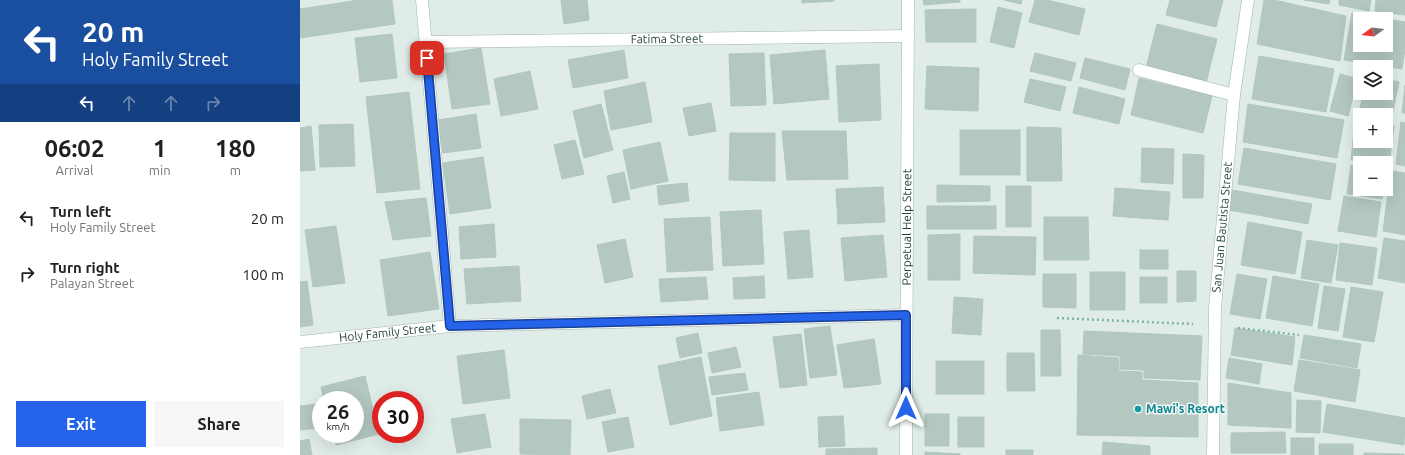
<!DOCTYPE html>
<meta charset="utf-8">
<style>
:root{--surface:#fff;--page:#f6f6f6;--text:#202124;--muted:#757577;--accent:#2563eb}
body{margin:0;font-family:Ubuntu,sans-serif;background:var(--page);color:var(--text);height:100vh;display:flex;flex-direction:column;font-size:15px;white-space:nowrap}
*{box-sizing:border-box;margin:0}
p{font-size:13px;color:var(--muted)}
.icon{flex:none;width:22px;height:22px;fill:none;stroke:currentColor;stroke-width:2;stroke-linecap:round;stroke-linejoin:round}
.map{position:relative;flex:1;overflow:hidden}
.details{display:flex;flex-direction:column;background:var(--surface);width:300px}
.details>*{flex:none}
.hud{background:#1a4fa0;color:#fff;overflow:hidden}
.needle{width:26px;rotate:255deg}
.tools{position:absolute;left:1053px;top:12px;display:grid;gap:8px}
.tools a{display:grid;place-items:center;width:40px;height:40px;border-radius:0px;background:var(--surface);box-shadow:0 4px 16px #0002;font-size:20px}
.speed{position:absolute;left:12px;top:391px;display:flex;gap:8px;font-size:20px;font-weight:700;text-align:center}
.speed>*{display:grid;place-content:center;width:52px;height:52px;border-radius:50%;background:var(--surface);box-shadow:0 4px 16px #0002;line-height:1}
.speed small{font-size:10px;font-weight:400}
.speed .limit{border:6px solid #d22;background:#fff;color:#111}
.pin{position:absolute;display:grid;place-items:center;width:34px;height:34px;color:#fff;margin:-17px;border-radius:8px;box-shadow:0 2px 6px #0006}
.me{position:absolute;width:44px;margin:-22px;rotate:0deg;stroke-linejoin:round;filter:drop-shadow(0 0 3px #0008)}
.turn{display:flex;align-items:center;gap:14px;height:84px;padding:0 16px;font-size:18px}
.turn .icon{width:52px;height:52px;stroke-width:2.5}
.turn b{display:block;font-size:28px;line-height:34px}
.lanes{display:flex;align-items:center;height:38px;padding:0 16px;background:#0003;justify-content:center;gap:20px;direction:ltr}
.lanes .off{opacity:.35}
.eta{display:flex;justify-content:space-evenly;align-items:center;height:68px;text-align:center}
.eta b{font-size:24px;font-weight:700;line-height:28px}
.cta{display:flex;gap:8px;margin-top:auto;padding:8px 16px}
.cta a{flex:1;height:46px;border-radius:0px;background:var(--accent);color:#fff;font-size:16px;font-weight:700;line-height:46px;text-align:center}
.cta a+a{background:var(--page);color:var(--text)}
ul{padding:0;list-style:none}
li{display:flex;align-items:center;gap:12px;height:56px;padding:0 16px}
li div{flex:1}
li b{display:block;font-size:15px}
li em{font-style:normal}
main{display:flex;flex:1;min-height:0}
.map>svg:first-child{display:block}
.building{fill:#b4c7c1;stroke:#b1c7c0;fill-rule:evenodd}
.lines{fill:none;stroke-linecap:round;stroke-linejoin:round}
.minor-casing{stroke:#a1b4b0;stroke-width:13}
.path{stroke:#7cb4a9;stroke-width:2.5;stroke-dasharray:2 3;stroke-linecap:butt}
.minor{stroke:#fff;stroke-width:12}
.route-casing{stroke:#184099;stroke-width:10}
.route{stroke:#2563eb;stroke-width:7}
.culture-dot{fill:#0f9aa8;stroke:#f0f9f5;stroke-width:1.5}
.labels{text-anchor:middle;stroke-width:3;stroke-linejoin:round;paint-order:stroke}
.street-label{font-size:12px;fill:#1e3e3a;stroke:#f0f9f5}
.culture-label{font-size:12px;font-weight:bold;fill:#0d838f;stroke:#f0f9f5;text-anchor:start}
</style>
<main>
<section class="details">
<div class="hud">
<div class="turn"><svg class="icon" aria-label="left" viewBox="0 0 24 24"><path d="M17 20v-9H6M10 6l-5 5 5 5"/></svg><div><b>20 m</b>Holy Family Street</div></div>
<div class="lanes"><svg class="icon" aria-label="left" viewBox="0 0 24 24"><path d="M17 20v-9H6M10 6l-5 5 5 5"/></svg><svg class="icon off" aria-label="ahead" viewBox="0 0 24 24"><path d="M12 20V5M6 11l6-6 6 6"/></svg><svg class="icon off" aria-label="ahead" viewBox="0 0 24 24"><path d="M12 20V5M6 11l6-6 6 6"/></svg><svg class="icon off" aria-label="right" viewBox="0 0 24 24"><path d="M7 20v-9h11M14 6l5 5-5 5"/></svg></div>
</div>
<div class="eta">
<div><b>06:02</b><p>Arrival</p></div>
<div><b>1</b><p>min</p></div>
<div><b>180</b><p>m</p></div>
</div>
<ul>
<li><svg class="icon" aria-label="left" viewBox="0 0 24 24"><path d="M17 20v-9H6M10 6l-5 5 5 5"/></svg><div><b>Turn left</b><p>Holy Family Street</p></div><em>20 m</em></li>
<li><svg class="icon" aria-label="right" viewBox="0 0 24 24"><path d="M7 20v-9h11M14 6l5 5-5 5"/></svg><div><b>Turn right</b><p>Palayan Street</p></div><em>100 m</em></li>
</ul>
<div class="cta"><a>Exit</a><a>Share</a></div>
</section>
<div class="map">
<svg width="1105" height="455" viewBox="0 0 1105 455">
<rect width="100%" height="100%" fill="#dfece8"/>
<g class="building">
<polygon points="59,0 92,0 95,24 0,38 0,9"/>
<polygon points="261,0 287,0 289,20 264,24"/>
<polygon points="502,0 534,0 534,1 502,3"/>
<polygon points="623,0 660,0 660,2 624,5"/>
<polygon points="704,0 722,0 721,4"/>
<polygon points="735,0 747,0 785,9 779,35 729,22"/>
<polygon points="870,0 923,0 916,27 866,15"/>
<polygon points="964,0 974,0 1046,16 1040,61 957,44"/>
<polygon points="1004,0 1030,0 1029,4"/>
<polygon points="1039,0 1071,0 1069,11 1039,5"/>
<polygon points="1076,0 1105,0 1105,15 1075,11"/>
<polygon points="698,7 722,13 714,48 690,42"/>
<polygon points="676,9 676,42 626,42 625,10"/>
<path d="M1052 13 1105 22V49L1102 69 1044 60ZM1060 19H1086V45H1060Z"/>
<polygon points="857,24 917,39 906,83 846,68"/>
<polygon points="92,34 97,78 60,82 55,38"/>
<polygon points="181,48 190,104 152,109 144,54"/>
<polygon points="324,50 328,78 273,88 268,60"/>
<polygon points="525,50 529,99 474,104 470,55"/>
<polygon points="464,53 466,105 431,106 429,54"/>
<polygon points="735,53 776,63 771,81 730,71"/>
<polygon points="959,56 1034,69 1026,112 952,99"/>
<polygon points="785,58 830,69 825,90 780,78"/>
<polygon points="579,64 581,120 539,122 536,66"/>
<polygon points="627,66 679,68 678,111 625,109"/>
<polygon points="230,71 238,109 201,116 194,79"/>
<polygon points="1040,74 1058,79 1048,116 1030,111"/>
<polygon points="839,78 912,96 903,133 831,115"/>
<polygon points="730,79 766,87 760,111 724,102"/>
<polygon points="1086,79 1099,82 1091,121 1086,120 1086,115 1059,114 1063,93 1086,93"/>
<polygon points="345,82 352,122 311,130 304,91"/>
<polygon points="1105,85 1105,113 1102,113"/>
<polygon points="779,87 825,99 819,124 773,113"/>
<polygon points="109,92 120,189 77,193 66,97"/>
<polygon points="411,103 416,131 389,136 383,108"/>
<polygon points="301,104 313,150 284,158 273,111"/>
<polygon points="948,104 1044,120 1037,158 943,142"/>
<polygon points="176,114 181,148 143,153 138,120"/>
<polygon points="1055,121 1060,121 1060,141 1086,141 1086,125 1094,126 1089,165 1086,165 1086,163 1074,163 1051,160"/>
<polygon points="1101,122 1105,123 1105,166 1096,164"/>
<polygon points="53,124 55,166 20,167 19,125"/>
<polygon points="11,126 15,170 0,171 0,128"/>
<polygon points="727,127 761,128 762,181 727,181"/>
<rect x="660" y="130" width="60" height="45"/>
<polygon points="482,131 546,131 548,179 487,180"/>
<polygon points="430,133 475,133 475,181 429,180"/>
<polygon points="275,140 284,174 262,179 254,145"/>
<polygon points="360,142 368,181 331,189 323,150"/>
<polygon points="842,148 874,149 873,184 841,182"/>
<polygon points="944,148 1036,164 1030,200 938,184"/>
<polygon points="883,154 904,155 903,198 883,198"/>
<polygon points="183,157 191,208 150,214 143,163"/>
<polygon points="1051,165 1060,166 1060,189 1084,189 1082,199 1047,194"/>
<polygon points="1091,171 1105,173 1105,235 1083,231"/>
<polygon points="324,172 330,199 313,203 307,176"/>
<polygon points="387,183 389,201 359,205 357,186"/>
<polygon points="637,185 690,186 690,201 637,202"/>
<rect x="706" y="186" width="25" height="41"/>
<polygon points="583,187 585,222 538,224 536,189"/>
<polygon points="815,188 870,192 868,220 813,216"/>
<polygon points="932,190 1012,204 1008,224 929,210"/>
<polygon points="1044,196 1081,202 1076,237 1038,231"/>
<polygon points="126,198 131,236 93,240 85,202"/>
<rect x="627" y="206" width="69" height="23"/>
<polygon points="461,210 464,264 423,266 420,212"/>
<polygon points="410,217 413,270 367,272 364,219"/>
<polygon points="744,217 788,217 789,260 744,260"/>
<polygon points="948,222 1002,232 995,274 941,265"/>
<polygon points="194,224 196,257 161,259 159,227"/>
<polygon points="36,226 45,283 13,287 5,230"/>
<polygon points="509,230 513,277 488,279 484,232"/>
<polygon points="660,234 660,280 628,280 628,235"/>
<polygon points="583,235 587,277 545,281 541,238"/>
<polygon points="674,236 736,237 735,275 673,273"/>
<polygon points="1084,238 1105,241 1105,283 1078,278"/>
<polygon points="325,239 333,277 305,283 297,245"/>
<polygon points="1007,240 1038,245 1031,283 1001,278"/>
<polygon points="1040,243 1077,248 1072,285 1036,280"/>
<rect x="840" y="250" width="28" height="19"/>
<polygon points="130,252 139,309 88,316 80,260"/>
<polygon points="219,266 221,301 167,304 164,269"/>
<polygon points="877,271 896,271 896,301 877,302"/>
<rect x="790" y="272" width="35" height="38"/>
<polygon points="743,274 776,274 776,308 743,307"/>
<polygon points="937,274 967,279 960,319 930,314"/>
<polygon points="464,276 465,298 434,299 433,278"/>
<polygon points="973,276 1019,284 1012,326 966,318"/>
<polygon points="406,277 408,299 361,302 359,279"/>
<rect x="840" y="277" width="27" height="26"/>
<polygon points="7,281 13,325 0,327 0,282"/>
<polygon points="1024,286 1045,289 1038,331 1018,328"/>
<polygon points="1051,287 1083,292 1074,342 1043,337"/>
<polygon points="654,297 683,299 681,335 652,333"/>
<polygon points="530,326 537,375 510,378 504,329"/>
<polygon points="935,328 995,337 992,365 931,355"/>
<polygon points="741,330 760,330 761,376 741,376"/>
<polygon points="784,331 902,336 900,380 844,378 844,370 820,369 820,356 783,354"/>
<polygon points="398,333 402,353 380,358 376,338"/>
<polygon points="501,334 507,385 480,388 473,337"/>
<polygon points="1004,335 1061,344 1057,368 1000,358"/>
<polygon points="574,339 581,384 544,388 537,345"/>
<polygon points="436,347 441,367 412,373 408,353"/>
<polygon points="204,350 210,398 163,404 157,356"/>
<polygon points="707,353 734,353 735,391 707,391"/>
<polygon points="778,355 818,358 819,371 842,372 842,380 898,383 898,437 777,435"/>
<polygon points="401,357 412,416 370,425 358,366"/>
<polygon points="929,358 962,364 959,384 926,378"/>
<polygon points="999,360 1060,370 1055,402 994,391"/>
<rect x="636" y="361" width="48" height="33"/>
<polygon points="445,373 448,390 412,395 409,377"/>
<polygon points="65,376 79,434 36,445 33,434 55,434 55,400 24,400 21,387"/>
<polygon points="928,383 991,393 991,428 928,425"/>
<polygon points="310,389 316,413 287,419 282,396"/>
<polygon points="459,392 464,425 420,431 416,398"/>
<polygon points="997,400 1021,401 1020,433 996,432"/>
<polygon points="16,404 19,428 0,430 0,406"/>
<polygon points="1027,404 1105,418 1104,445 1023,432"/>
<polygon points="185,414 191,447 157,453 151,419"/>
<rect x="625" y="414" width="24" height="32"/>
<polygon points="543,416 545,446 519,447 518,417"/>
<polygon points="328,417 334,447 308,452 302,422"/>
<rect x="658" y="417" width="26" height="30"/>
<polygon points="220,419 271,420 270,455 220,454"/>
<polygon points="985,432 986,453 931,453 931,433"/>
<rect x="991" y="438" width="23" height="17"/>
<polygon points="9,439 12,455 0,455 0,441"/>
<polygon points="803,442 850,446 850,455 802,455"/>
<rect x="1019" y="444" width="34" height="11"/>
<polygon points="577,448 577,455 526,455 526,449"/>
<rect x="706" y="450" width="27" height="5"/>
<polygon points="625,452 660,454 660,455 625,455"/>
<polygon points="1064,453 1104,454 1104,455 1064,455"/>
</g>
<g class="lines">
<defs>
<g id="minor">
<polyline points="122,0 150,326"/>
<path id="s1" d="M125 42 608 36"/>
<polyline points="839,70 934,95"/>
<path id="s2" d="M0 342 150 326 606 315"/>
<path id="s3" d="M606 455 608 0"/>
<path id="s4" d="M913 455 915 308 934 95 948 0"/>
</g>
</defs>
<use href="#minor" class="minor-casing"/>
<g class="path">
<polyline points="757,318 893,324"/>
<polyline points="938,328 999,335"/>
</g>
<use href="#minor" class="minor"/>
</g>
<g class="lines">
<defs>
<polyline id="route" points="127,58 150,326 606,315 606,408"/>
</defs>
<use href="#route" class="route-casing"/>
<use href="#route" class="route"/>
</g>
<circle class="culture-dot" cx="838" cy="409" r="4"/>
<g class="labels">
<g class="street-label">
<text dy="4" stroke="none"><textPath href="#s1" startOffset="242">Fatima Street</textPath></text>
<text dy="4" stroke="none"><textPath href="#s3" startOffset="228">Perpetual Help Street</textPath></text>
<text dy="4" stroke="none"><textPath href="#s4" startOffset="228">San Juan Bautista Street</textPath></text>
<text dy="4" stroke="none"><textPath href="#s2" startOffset="88">Holy Family Street</textPath></text>
</g>
<g class="culture-label">
<text x="846" y="413">Mawi's Resort</text>
</g>
</g>
</svg>
<div class="tools">
<a><svg class="needle" viewBox="-14 -14 28 28"><path d="M0-13l5 13h-10z" fill="#e53935"/><path d="M0 13l5-13h-10z" fill="#757577"/></svg></a>
<a><svg class="icon" aria-label="layers" viewBox="0 0 24 24"><path d="M12 4l9 5-9 5-9-5zM3 14l9 5 9-5"/></svg></a>
<a>+</a>
<a>−</a>
</div>
<div class="speed"><div>26<small>km/h</small></div><div class="limit">30</div></div>
<div class="pin" style="left:127px;top:58px;background:#d93025"><svg class="icon" aria-label="arrive" viewBox="0 0 24 24"><path d="M6 21V4h12l-3 4 3 4H6"/></svg></div>
<svg class="me" style="left:606px;top:408px" viewBox="-20 -20 40 40"><path d="M0-17L14 15 0 8-14 15z" fill="#2563eb" stroke="#fff" stroke-width="4"/></svg>
</div>
</main>
